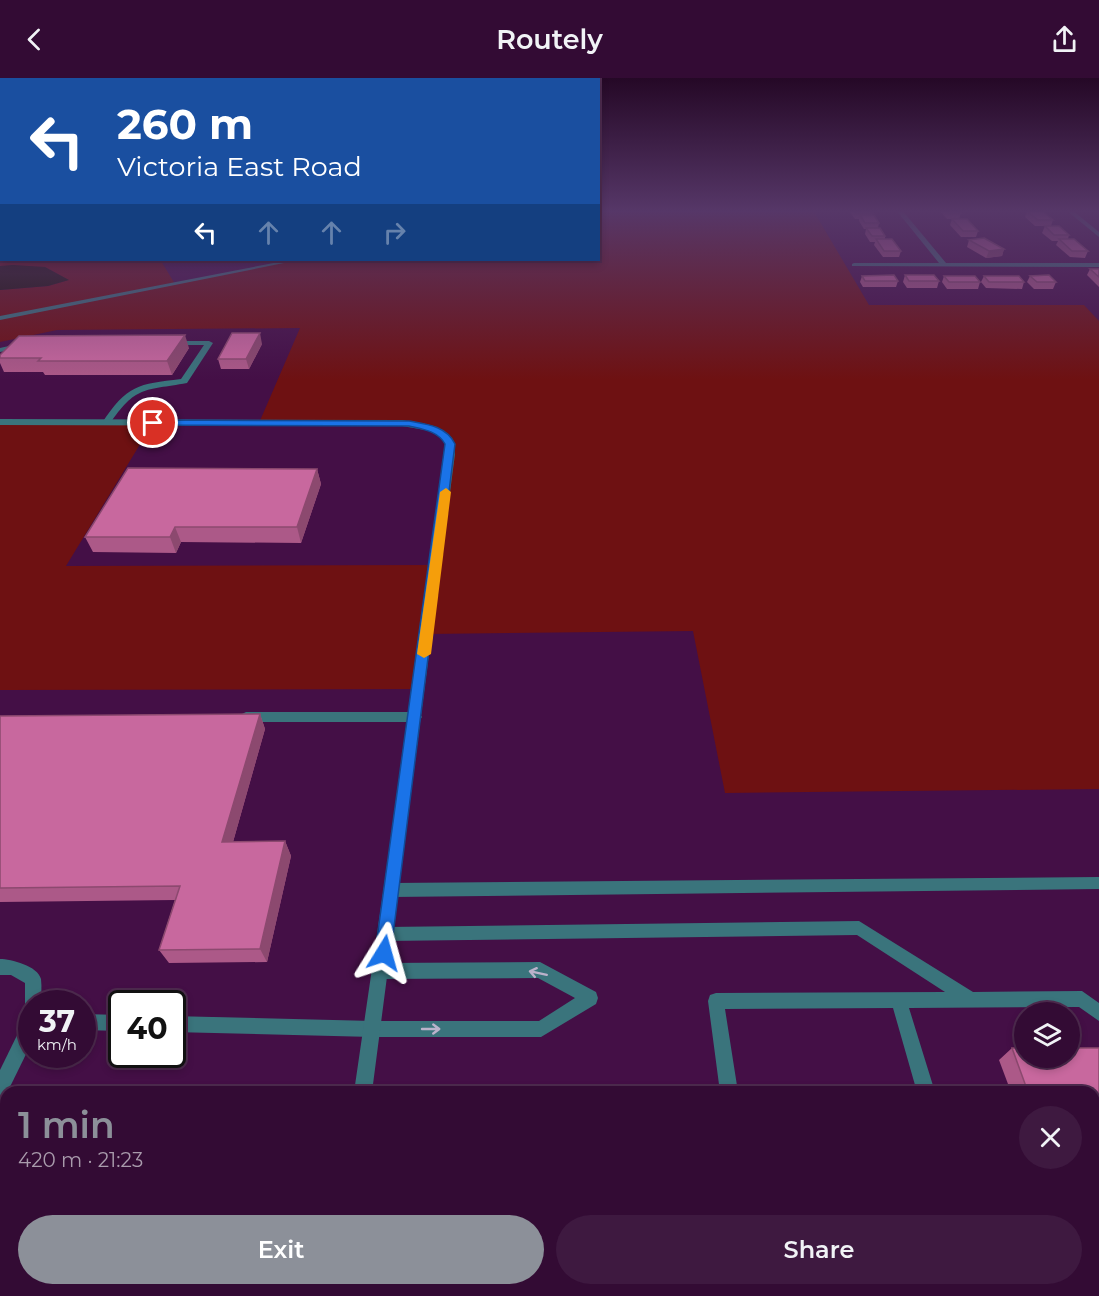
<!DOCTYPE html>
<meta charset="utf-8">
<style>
:root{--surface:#330b34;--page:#3e1940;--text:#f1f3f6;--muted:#a99bac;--line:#4e2b4f;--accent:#8c9099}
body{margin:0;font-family:Montserrat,sans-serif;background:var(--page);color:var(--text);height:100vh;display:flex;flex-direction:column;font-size:22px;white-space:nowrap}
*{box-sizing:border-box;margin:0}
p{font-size:20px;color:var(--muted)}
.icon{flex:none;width:33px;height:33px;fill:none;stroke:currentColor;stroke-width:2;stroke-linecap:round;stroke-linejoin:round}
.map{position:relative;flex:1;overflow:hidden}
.details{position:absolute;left:0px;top:1008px;width:1100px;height:210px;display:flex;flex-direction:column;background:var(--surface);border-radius:18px 18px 0 0;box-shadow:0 3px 9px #0003,0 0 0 2px var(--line)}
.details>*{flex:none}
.top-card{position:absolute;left:0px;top:0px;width:600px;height:183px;box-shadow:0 3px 9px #0003,0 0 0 2px var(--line);background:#1a4fa0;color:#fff;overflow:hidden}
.fabs{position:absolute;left:1014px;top:924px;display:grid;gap:12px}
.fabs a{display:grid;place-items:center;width:66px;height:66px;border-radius:50%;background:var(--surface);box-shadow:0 3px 9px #0003,0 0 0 2px var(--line);font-size:30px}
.speed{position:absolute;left:18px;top:912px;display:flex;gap:12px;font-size:30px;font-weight:700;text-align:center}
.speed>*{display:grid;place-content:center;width:78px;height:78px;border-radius:50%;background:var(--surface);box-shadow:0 3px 9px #0003,0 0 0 2px var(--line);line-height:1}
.speed small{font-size:15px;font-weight:400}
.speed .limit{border:3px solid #111;border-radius:9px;background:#fff;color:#111}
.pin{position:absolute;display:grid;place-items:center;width:51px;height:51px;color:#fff;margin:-26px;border:3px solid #fff;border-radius:50%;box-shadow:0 2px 6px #0007}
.me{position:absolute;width:66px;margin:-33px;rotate:8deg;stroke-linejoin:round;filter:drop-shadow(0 0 4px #0008)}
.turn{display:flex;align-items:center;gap:21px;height:126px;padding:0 18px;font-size:27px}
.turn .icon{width:78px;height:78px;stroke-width:2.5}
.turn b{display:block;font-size:42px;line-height:51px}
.lanes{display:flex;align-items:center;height:57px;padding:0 18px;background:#0003;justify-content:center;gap:30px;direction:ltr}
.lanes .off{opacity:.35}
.round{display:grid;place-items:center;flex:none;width:63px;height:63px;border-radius:32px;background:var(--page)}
.summary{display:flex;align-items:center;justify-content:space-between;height:102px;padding:0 18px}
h1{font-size:36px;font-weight:600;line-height:45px;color:var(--accent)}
.button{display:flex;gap:12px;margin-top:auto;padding:12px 18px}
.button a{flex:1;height:69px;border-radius:36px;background:var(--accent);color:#fff;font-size:24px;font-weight:600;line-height:69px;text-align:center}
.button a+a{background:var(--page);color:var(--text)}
header{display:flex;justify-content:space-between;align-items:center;height:78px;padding:0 18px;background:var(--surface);font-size:27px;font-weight:600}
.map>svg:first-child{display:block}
.green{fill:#6e1112}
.water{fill:#1a1406}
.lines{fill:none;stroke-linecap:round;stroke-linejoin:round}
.service{fill:#3a747c;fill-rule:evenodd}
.minor{fill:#3a747c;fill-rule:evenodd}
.tertiary{fill:#3a747c;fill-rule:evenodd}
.wall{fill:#ac5988}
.shaded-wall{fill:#8c496f}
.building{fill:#c8689e;stroke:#8c496f;stroke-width:1.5}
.oneway{stroke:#bbb2cb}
.route{fill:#1a73e8;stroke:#114b97;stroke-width:1.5}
.slow{fill:#f59e0b}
</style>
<header><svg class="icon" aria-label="back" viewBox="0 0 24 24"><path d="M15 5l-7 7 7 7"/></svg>Routely<svg class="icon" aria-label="share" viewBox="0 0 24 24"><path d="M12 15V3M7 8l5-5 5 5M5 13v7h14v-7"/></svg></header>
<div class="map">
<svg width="1099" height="1218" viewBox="0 0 1099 1218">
<rect width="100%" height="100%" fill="#440f46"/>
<polygon class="green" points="599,132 813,132 869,227 1084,227 1099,243 1099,711 725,715 693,553 427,556 419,611 0,612 0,344 153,345 66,488 436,487 451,376 447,360 423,347 259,345 300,250 57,252 0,264 0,212 48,208 68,202 45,189 0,188 0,184 161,183 175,206 284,184 285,182 598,182"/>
<polygon class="water" points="13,187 45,189 69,202 48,208 0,212 0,188"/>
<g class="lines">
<g class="service">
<path d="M168 263H209L213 265 187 305C144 313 136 307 109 347H103L102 345C127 307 138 306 181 301L204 267H171L167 265Z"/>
<polygon points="22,265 25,265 25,269 0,274 0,270"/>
<polygon points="246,634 416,634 420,636 422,639 420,642 416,644 246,644 242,642 240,639 242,636"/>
<polygon points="1099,799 1099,811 392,819 387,817 385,812 387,807 392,805"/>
<polygon points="859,843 973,914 1082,913 1099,925 1099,943 1079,929 909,930 935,1014 917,1014 893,930 725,931 738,1014 720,1014 708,923 710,917 716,915 945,914 857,857 386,863 381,861 378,856 381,851 386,849"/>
<path d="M0 881C11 881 38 888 41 901 42 909 41 918 41 926H32V933L27 932 25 926V905L11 897H0Z"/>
<polygon points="540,884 596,914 598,920 596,926 541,959 373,959 172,954 172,938 373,943 539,943 575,920 538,900 381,901 375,898 373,893 375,888 381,885"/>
<polygon points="82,936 122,937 122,953 82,952"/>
<polygon points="32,937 32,964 6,1017 0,1020 0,992 26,939"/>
<rect x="0" y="1170" width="6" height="20"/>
<polygon points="221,1212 241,1212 239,1218 219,1218"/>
<polygon points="748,1212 768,1212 769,1218 749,1218"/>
<polygon points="976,1212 996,1212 998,1218 978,1218"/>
</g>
<g class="minor">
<polygon points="896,132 902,132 946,185 1099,185 1099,189 852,188 852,186 854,185 939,185"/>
<polygon points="1066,132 1072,132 1099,154 1099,159"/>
</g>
<g class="tertiary">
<polygon points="289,182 299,182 0,242 0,238"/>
<polygon points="0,341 402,342 437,349 452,360 455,376 372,1014 354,1014 447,376 444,361 431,353 402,348 0,347"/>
<rect x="0" y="1043" width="6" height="18"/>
<polygon points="326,1212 346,1212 345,1218 325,1218"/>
</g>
</g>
<g class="wall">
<polygon points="848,132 870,132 873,135 872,137 879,145 878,150 885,158 885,161 901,173 899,179 883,179 874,167 875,164 870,164 865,156 866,151 864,151 859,143 859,141 855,141"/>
<polygon points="939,132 958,132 961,135 959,141 947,141"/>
<polygon points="1015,132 1035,132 1034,133 1053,142 1051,148 1035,148 1025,139 1027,134 1018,134"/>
<polygon points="952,141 978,153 976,159 961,159 950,147"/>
<polygon points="1045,148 1069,157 1068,161 1088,173 1085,180 1070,179 1056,167 1058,163 1052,163 1042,155"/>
<polygon points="969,162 1004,171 1002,178 986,180 967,169"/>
<polygon points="1090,191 1099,191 1099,209 1087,197"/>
<polygon points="905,197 939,203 937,210 907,210 903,204"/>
<polygon points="862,198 898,203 896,209 863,209 860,204"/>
<polygon points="944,198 980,204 978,211 947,211 942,204"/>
<polygon points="984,198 1024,204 1022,211 986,210 981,204"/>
<polygon points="1030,198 1056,204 1053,211 1034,211 1027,204"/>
<polygon points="262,266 249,291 221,291 218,281"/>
<polygon points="189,270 172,297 45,297 43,294 4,294 0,285 0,277"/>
<polygon points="317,391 321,406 301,465 181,464 176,475 93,474 85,459"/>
<polygon points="260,636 265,651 233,764 285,763 291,778 267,884 169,885 159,872 175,822 0,824 0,638"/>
<polygon points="1012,970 1099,970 1099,1095 1094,1095 1094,1014 1011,1014 999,982"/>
</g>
<g class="shaded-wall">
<polygon points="1004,171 1002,178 986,180 989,173"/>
<polygon points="260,255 262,266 249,291 246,281"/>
<polygon points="185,257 189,270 172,297 167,283"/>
<polygon points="317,391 321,406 301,465 297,449"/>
<polygon points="175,449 181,464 176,475 170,459"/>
<polygon points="260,636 265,651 229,778 222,764"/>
<polygon points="285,763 291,778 267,884 260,871"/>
</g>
<g class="building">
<polygon points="853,132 870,132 873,135 856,135"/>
<polygon points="946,132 958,132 961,135 949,135"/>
<polygon points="1027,133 1042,133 1053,142 1038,142"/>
<polygon points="860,137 874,137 879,145 865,145"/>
<polygon points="952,141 967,141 978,153 963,153"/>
<polygon points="1045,148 1059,148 1069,157 1054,157"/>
<polygon points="866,150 880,150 885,158 872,158"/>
<polygon points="984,160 1004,171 989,173 969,162"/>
<polygon points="876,161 892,161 901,173 884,173"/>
<polygon points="1059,161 1074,161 1088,173 1072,173"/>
<polygon points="1090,191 1099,191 1099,199"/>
<polygon points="894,197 898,203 865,203 862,198"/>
<polygon points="905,197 934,197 939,203 909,203"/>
<polygon points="1049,197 1056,204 1037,204 1030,198"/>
<polygon points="944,198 975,198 980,204 949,204"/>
<polygon points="984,198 1019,198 1024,204 989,204"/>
<polygon points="232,255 260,255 246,281 218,281"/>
<polygon points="185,257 167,283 38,283 41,280 0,280 0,277 19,258"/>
<polygon points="128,390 317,391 297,449 175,449 170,459 85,459"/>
<polygon points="260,636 222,764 285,763 260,871 159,872 180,808 0,810 0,638"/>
<polygon points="1012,970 1024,970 1024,980 1070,980 1070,970 1099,970 1099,1086 1094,1086 1094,1014 1028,1014"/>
</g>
<defs><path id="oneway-shaft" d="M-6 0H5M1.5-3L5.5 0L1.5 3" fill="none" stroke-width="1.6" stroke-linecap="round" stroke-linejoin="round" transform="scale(1.5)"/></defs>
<g class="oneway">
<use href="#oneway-shaft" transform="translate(538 895) rotate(-168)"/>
<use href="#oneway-shaft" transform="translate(431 951)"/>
</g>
<linearGradient id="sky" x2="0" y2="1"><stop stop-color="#250826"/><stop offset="0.44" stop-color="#563768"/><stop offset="1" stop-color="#563768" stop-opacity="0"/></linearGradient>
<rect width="1099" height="302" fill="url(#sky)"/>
<path class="route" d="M153 342 409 343C426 346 447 348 455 366L390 881 384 883 377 881 375 875 445 366C438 353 422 351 409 348L149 347V343Z"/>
<polygon class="slow" points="446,410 451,414 431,576 424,580 417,576 440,414"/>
</svg>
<div class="fabs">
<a><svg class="icon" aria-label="layers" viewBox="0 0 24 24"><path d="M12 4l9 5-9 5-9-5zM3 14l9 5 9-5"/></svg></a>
</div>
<div class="speed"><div>37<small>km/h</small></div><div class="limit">40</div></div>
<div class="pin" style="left:153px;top:345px;background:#d93025"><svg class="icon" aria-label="arrive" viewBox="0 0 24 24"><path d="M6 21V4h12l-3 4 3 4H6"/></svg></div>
<svg class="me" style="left:384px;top:875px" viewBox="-20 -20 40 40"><path d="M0-17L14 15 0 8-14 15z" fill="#1a73e8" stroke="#fff" stroke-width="4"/></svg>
<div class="top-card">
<div class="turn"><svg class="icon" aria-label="left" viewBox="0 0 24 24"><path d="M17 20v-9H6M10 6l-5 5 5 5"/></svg><div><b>260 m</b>Victoria East Road</div></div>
<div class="lanes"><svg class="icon" aria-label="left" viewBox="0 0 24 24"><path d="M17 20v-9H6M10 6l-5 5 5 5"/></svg><svg class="icon off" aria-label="ahead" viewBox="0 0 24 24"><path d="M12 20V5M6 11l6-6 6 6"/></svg><svg class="icon off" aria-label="ahead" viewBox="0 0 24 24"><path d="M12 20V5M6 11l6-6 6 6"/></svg><svg class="icon off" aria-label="right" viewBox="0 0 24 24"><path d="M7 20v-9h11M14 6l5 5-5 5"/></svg></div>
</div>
<section class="details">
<div class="summary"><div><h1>1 min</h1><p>420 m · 21:23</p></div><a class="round"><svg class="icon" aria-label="close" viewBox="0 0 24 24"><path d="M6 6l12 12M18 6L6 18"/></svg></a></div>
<div class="button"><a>Exit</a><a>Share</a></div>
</section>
</div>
